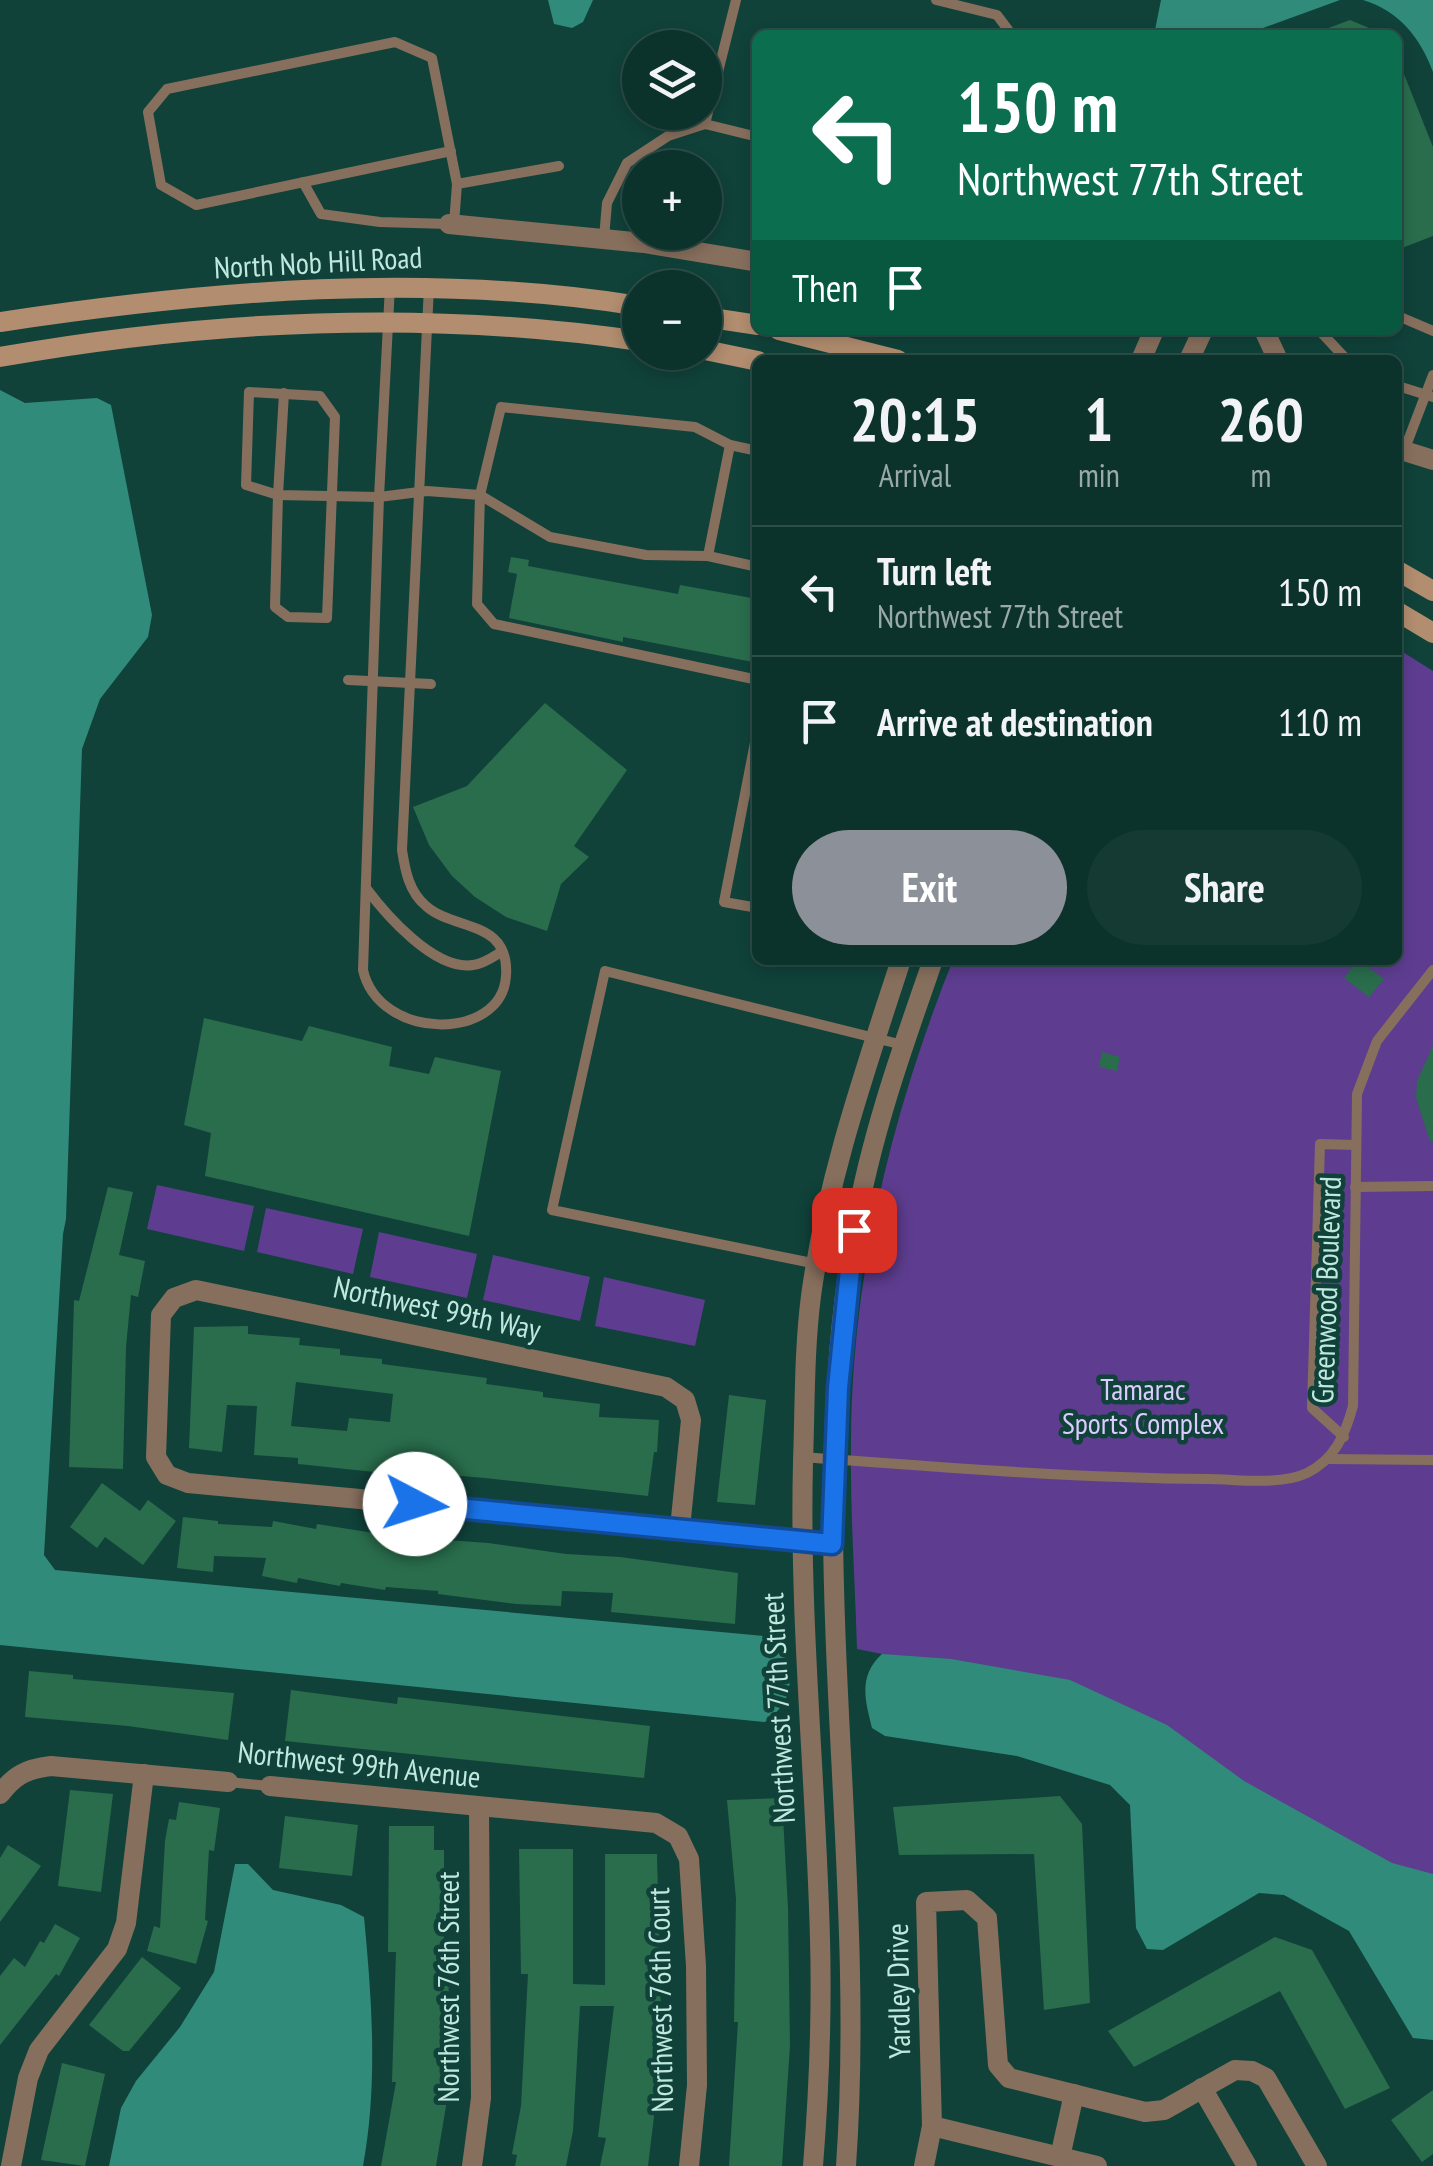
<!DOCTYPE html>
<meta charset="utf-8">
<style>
:root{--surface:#0c322c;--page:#153a34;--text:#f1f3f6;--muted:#9aaaa9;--line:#2c4d48;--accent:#8c9099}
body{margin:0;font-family:"PT Sans Narrow",sans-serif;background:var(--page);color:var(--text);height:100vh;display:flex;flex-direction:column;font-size:38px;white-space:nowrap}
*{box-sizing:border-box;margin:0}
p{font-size:32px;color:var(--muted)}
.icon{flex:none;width:55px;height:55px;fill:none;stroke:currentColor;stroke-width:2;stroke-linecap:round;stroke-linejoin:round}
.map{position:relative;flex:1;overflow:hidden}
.sheet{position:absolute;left:752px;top:355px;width:650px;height:610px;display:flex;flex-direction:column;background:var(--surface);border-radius:15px;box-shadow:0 5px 15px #0003,0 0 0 2px var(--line)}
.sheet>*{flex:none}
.top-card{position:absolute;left:752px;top:30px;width:650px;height:305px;border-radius:15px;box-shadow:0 5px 15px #0003,0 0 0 2px var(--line);background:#0b6e4f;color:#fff;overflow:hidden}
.controls{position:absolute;left:622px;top:30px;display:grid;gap:20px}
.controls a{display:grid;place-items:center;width:100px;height:100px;border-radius:50%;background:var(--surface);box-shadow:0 5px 15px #0003,0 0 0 2px var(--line);font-size:50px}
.pin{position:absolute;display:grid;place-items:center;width:85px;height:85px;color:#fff;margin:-42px;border-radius:20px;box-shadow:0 5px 15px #0006}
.me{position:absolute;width:110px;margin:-55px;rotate:95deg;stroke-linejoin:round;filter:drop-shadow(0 0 8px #0008)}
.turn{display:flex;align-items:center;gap:35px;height:210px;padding:0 40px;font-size:45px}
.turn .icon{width:130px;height:130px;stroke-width:2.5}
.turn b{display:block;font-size:70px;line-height:85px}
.then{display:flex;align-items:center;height:95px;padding:0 40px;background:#0003;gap:20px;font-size:38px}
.eta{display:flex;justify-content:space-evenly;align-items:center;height:170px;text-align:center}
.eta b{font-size:60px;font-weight:600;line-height:70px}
.cta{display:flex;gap:20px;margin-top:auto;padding:20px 40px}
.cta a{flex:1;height:115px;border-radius:60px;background:var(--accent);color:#fff;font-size:40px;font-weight:600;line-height:115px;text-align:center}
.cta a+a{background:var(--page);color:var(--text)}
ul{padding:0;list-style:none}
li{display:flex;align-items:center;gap:30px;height:130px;padding:0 40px;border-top:2px solid var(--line)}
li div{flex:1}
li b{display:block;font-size:38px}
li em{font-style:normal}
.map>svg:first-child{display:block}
.green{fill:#5e3d90}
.water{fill:#318b7b}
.building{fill:#296d4c;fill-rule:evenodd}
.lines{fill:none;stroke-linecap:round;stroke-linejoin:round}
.service{stroke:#876f5d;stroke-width:10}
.minor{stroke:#876f5d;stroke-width:20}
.tertiary{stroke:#876f5d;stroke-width:20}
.secondary{stroke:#b28d6f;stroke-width:20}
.route-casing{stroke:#114b97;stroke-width:25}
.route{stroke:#1a73e8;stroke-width:18}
.labels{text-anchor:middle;stroke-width:9;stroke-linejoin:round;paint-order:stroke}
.street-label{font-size:30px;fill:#bfe9df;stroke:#10423a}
.park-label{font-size:30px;fill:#dbcbfe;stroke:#10423a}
</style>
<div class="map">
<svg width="1433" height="2166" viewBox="0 0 1433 2166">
<rect width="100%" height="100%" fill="#10423a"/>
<g class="green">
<path d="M1398 649 1433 671V1883L882 1654 857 1649C855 1580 850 1511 851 1443 851 1278 892 1112 953 960H1398Z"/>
<polygon points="157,1185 254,1206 244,1251 147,1229"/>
<polygon points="266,1208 363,1229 353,1274 257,1252"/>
<polygon points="379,1232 477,1254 467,1298 370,1277"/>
<polygon points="493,1255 590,1277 580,1321 483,1300"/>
<polygon points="604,1277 705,1300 695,1346 595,1326"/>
</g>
<g class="water">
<polygon points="548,0 593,0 583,22 572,28 554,24"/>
<polygon points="1161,0 1340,0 1244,35 1154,35"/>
<path d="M1363 0H1433V72C1420 37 1399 11 1363 0Z"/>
<path d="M0 390 25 403 97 398 111 405 152 615 148 637 100 699 82 749 66 1219 63 1234 44 1555 55 1570 764 1636 783 1647C793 1680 795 1700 765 1722L0 1645Z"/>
<path d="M882 1654 951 1659 1070 1680 1167 1725 1244 1781 1392 1863 1433 1874V2040L1413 2038 1349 1931 1284 1895 1259 1893 1163 1950 1147 1949 1136 1928 1130 1805 1110 1785 1017 1756 885 1736 872 1728C865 1700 858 1676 882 1654Z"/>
<path d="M235 1864H248L273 1890 341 1905 364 1917C372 2000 378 2084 363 2166H109L121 2108 136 2081 180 2027 214 1972Z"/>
</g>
<g class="building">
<polygon points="1350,20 1386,35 1315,35 1315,33"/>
<polygon points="1398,59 1433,147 1433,236 1402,248 1398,235"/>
<polygon points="511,557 529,560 528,566 678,594 680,585 757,599 758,663 623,637 623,642 509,618 517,574 508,572"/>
<polygon points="545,703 627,770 574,846 589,857 561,884 547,931 506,917 475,897 452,876 429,845 413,807 467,786"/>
<polygon points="1358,960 1384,979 1369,997 1344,978"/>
<polygon points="204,1018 302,1041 309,1026 392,1047 389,1066 429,1074 435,1057 501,1071 469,1236 205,1176 211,1133 184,1125"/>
<polygon points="1433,1046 1433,1141 1430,1141 1416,1098 1417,1081"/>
<polygon points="1102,1052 1120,1057 1117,1071 1099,1067"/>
<polygon points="108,1187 133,1192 119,1255 145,1261 138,1297 131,1295 126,1347 123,1469 69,1467 74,1300 79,1301"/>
<path d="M248 1326V1334L300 1338 299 1345 340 1349V1355L382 1359V1364L487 1378 486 1384 543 1392V1397L600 1404 599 1417 659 1420 657 1452H654L648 1496 485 1478 414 1472 413 1476 298 1464V1458L254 1455 257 1406 227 1405 222 1452 189 1448 194 1327ZM296 1382 393 1394 390 1422 349 1418 347 1431 291 1426Z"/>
<polygon points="729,1395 766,1400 755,1505 717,1502"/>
<polygon points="102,1483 140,1511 148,1500 176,1521 143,1565 105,1537 97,1548 70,1527"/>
<polygon points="183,1517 218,1521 218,1524 272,1527 273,1521 316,1529 317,1524 393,1536 488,1543 566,1554 620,1557 738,1573 735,1624 611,1612 613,1593 562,1591 561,1606 516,1604 438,1594 438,1591 386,1587 385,1590 341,1583 340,1586 298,1578 297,1583 262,1576 266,1558 214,1556 213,1572 177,1568"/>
<polygon points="29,1671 73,1675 73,1679 234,1693 228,1740 128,1726 25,1717"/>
<polygon points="291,1690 397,1704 398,1697 650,1726 644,1778 285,1741"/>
<polygon points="70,1790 113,1794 101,1892 58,1886"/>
<polygon points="1060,1796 1082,1824 1090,2003 1044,2010 1034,1854 899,1855 893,1807"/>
<polygon points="782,1798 788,1908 790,2045 782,2166 729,2166 738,2022 734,2022 736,1899 727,1800"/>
<polygon points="179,1802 220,1808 214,1851 209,1850 205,1920 208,1921 196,1964 147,1951 154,1926 160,1928 165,1841 169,1819 176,1820"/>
<polygon points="285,1816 358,1825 352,1876 279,1868"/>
<polygon points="389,1826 434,1826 434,1850 444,1850 444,1961 449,1961 447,2100 436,2166 381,2166 396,2082 392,2082 396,1952 388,1952"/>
<polygon points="8,1845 41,1866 0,1922 0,1858"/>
<polygon points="519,1849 573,1849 573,1984 605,1985 605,1854 657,1854 661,2017 666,2018 648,2166 600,2166 606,2138 598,2137 614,2006 580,2006 573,2131 566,2166 515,2166 517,2155 512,2154 521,2106 528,1974 521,1974"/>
<polygon points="55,1924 80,1938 59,1976 56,1974 0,2045 0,1976 14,1958 25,1967 40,1941 44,1943"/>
<polygon points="1275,1937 1312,1950 1390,2088 1345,2109 1280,1991 1134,2067 1108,2031"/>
<polygon points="142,1957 181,1988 129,2051 123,2051 89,2025"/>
<polygon points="62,2063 105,2074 85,2166 41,2160"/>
<polygon points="1433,2090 1433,2154 1422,2162 1391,2120"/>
</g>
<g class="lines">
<g class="service">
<polyline points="936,0 997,15 1012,35"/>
<polyline points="705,124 736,0"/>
<polyline points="451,151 196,205 161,185 148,112 167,89 395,42 432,58 457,184"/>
<polyline points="303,182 321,214 380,222 449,224"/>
<polyline points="454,224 457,184 559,166"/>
<polyline points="604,238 607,203 627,163 668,136 705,124 758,137"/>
<path d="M390 286 379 497 363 970C379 1041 502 1042 506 976 510 919 454 931 426 906 409 892 405 870 402 850L429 286"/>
<polyline points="1398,316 1433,331"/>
<polyline points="1319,330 1347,360"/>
<polyline points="1398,386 1433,397"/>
<polygon points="249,392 320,396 335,417 327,618 288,617 275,607 278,495 246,485"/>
<polyline points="284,393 278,495 379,497 427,491 480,495 477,604 494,624 758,680"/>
<polygon points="501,407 695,427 730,445 708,556 646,555 550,537 480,495"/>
<polyline points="730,445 758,451"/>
<polyline points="1404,451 1433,375"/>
<polyline points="708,556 758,567"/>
<polyline points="348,680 431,684"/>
<polyline points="758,727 724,902 758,908"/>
<path d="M366 888C386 915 435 971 473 965 483 964 493 957 501 952"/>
<polyline points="1355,1187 1433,1186"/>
<polyline points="817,1264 552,1210 605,971 903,1045"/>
<polyline points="1344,1437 1312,1408 1320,1144 1356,1145"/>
<path d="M803 1457C938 1467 1073 1478 1208 1479 1238 1479 1279 1486 1307 1473 1335 1459 1345 1435 1353 1406L1357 1094 1377 1041 1433 970"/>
<polyline points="1328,1459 1433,1460"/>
<polyline points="228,1782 269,1786"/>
</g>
<g class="minor">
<polyline points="449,224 644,243 758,262"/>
<polyline points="1264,330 1278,360"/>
<polyline points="1141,360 1154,330"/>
<polyline points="1189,360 1203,330"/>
<polyline points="1398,449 1433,460"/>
<polyline points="680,1528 691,1420 685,1400 666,1387 196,1290 174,1298 161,1315 156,1457 167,1475 188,1483 832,1543"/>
<polyline points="270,1786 656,1823 678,1836 689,1859 696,1966 697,2085 689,2166"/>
<path d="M0 1794C15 1775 26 1769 51 1766L228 1782"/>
<polyline points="1202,2088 1247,2166"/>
<polyline points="932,2126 1097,2166"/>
<polyline points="1060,2157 1074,2094"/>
<polyline points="11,2166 28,2078 39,2050 117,1949 126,1923 144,1774"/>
<polyline points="472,2166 481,2098 479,1807"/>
<polyline points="924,2166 932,2126 926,1902 967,1900 987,1918 998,2065 1009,2078 1145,2112 1164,2110 1235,2070 1252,2071 1266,2078 1317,2166"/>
</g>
<g class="tertiary">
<path d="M813 2166C819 2091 822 2015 820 1939 816 1780 799 1621 803 1462 805 1406 804 1351 811 1296 827 1179 865 1071 901 960"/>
<path d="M846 2166C868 1854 800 1539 855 1228 871 1135 902 1049 933 960"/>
</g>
<g class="secondary">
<polyline points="705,317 758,325"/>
<path d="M0 322C212 290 427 272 640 306"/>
<polyline points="779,330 898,360"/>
<polyline points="705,350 758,361"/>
<path d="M0 357C210 320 429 310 640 341"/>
<polyline points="1398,571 1433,591"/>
<polyline points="1398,612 1433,633"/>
</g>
</g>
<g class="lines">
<defs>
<polyline id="route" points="415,1504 832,1544 838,1388 854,1230"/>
</defs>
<use href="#route" class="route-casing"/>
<use href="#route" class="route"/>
</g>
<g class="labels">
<g class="street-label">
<text transform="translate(318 263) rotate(-3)" y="10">North Nob Hill Road</text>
<text transform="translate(1327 1290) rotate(-88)" y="10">Greenwood Boulevard</text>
<text transform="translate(437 1309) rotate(12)" y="10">Northwest 99th Way</text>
<text transform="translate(779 1708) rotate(-93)" y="10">Northwest 77th Street</text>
<text transform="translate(359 1765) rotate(6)" y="10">Northwest 99th Avenue</text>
<text transform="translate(449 1987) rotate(-90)" y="10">Northwest 76th Street</text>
<text transform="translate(899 1991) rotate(-91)" y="10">Yardley Drive</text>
<text transform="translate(661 2000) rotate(-91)" y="10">Northwest 76th Court</text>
</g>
<g class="park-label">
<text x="1143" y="1400">Tamarac<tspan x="1143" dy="34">Sports Complex</tspan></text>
</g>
</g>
</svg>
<div class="controls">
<a><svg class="icon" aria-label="layers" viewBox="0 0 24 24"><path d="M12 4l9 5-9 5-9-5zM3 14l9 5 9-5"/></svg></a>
<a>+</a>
<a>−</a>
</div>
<div class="pin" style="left:854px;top:1230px;background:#d93025"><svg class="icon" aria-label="arrive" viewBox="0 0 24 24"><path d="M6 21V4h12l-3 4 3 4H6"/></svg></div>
<svg class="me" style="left:415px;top:1504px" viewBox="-20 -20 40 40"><circle r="19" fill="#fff"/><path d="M0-13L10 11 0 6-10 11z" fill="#1a73e8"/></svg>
<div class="top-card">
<div class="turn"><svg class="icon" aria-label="left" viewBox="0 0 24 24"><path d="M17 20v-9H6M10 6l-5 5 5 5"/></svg><div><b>150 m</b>Northwest 77th Street</div></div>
<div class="then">Then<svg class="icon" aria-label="arrive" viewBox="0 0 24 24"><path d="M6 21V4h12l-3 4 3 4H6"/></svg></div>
</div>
<section class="sheet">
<div class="eta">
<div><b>20:15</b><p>Arrival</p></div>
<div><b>1</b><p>min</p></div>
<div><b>260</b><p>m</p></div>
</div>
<ul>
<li><svg class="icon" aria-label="left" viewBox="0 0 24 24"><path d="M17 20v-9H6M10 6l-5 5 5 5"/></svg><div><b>Turn left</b><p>Northwest 77th Street</p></div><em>150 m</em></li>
<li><svg class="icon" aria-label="arrive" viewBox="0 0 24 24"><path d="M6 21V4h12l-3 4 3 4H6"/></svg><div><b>Arrive at destination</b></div><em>110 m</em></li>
</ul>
<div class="cta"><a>Exit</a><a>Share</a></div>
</section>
</div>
